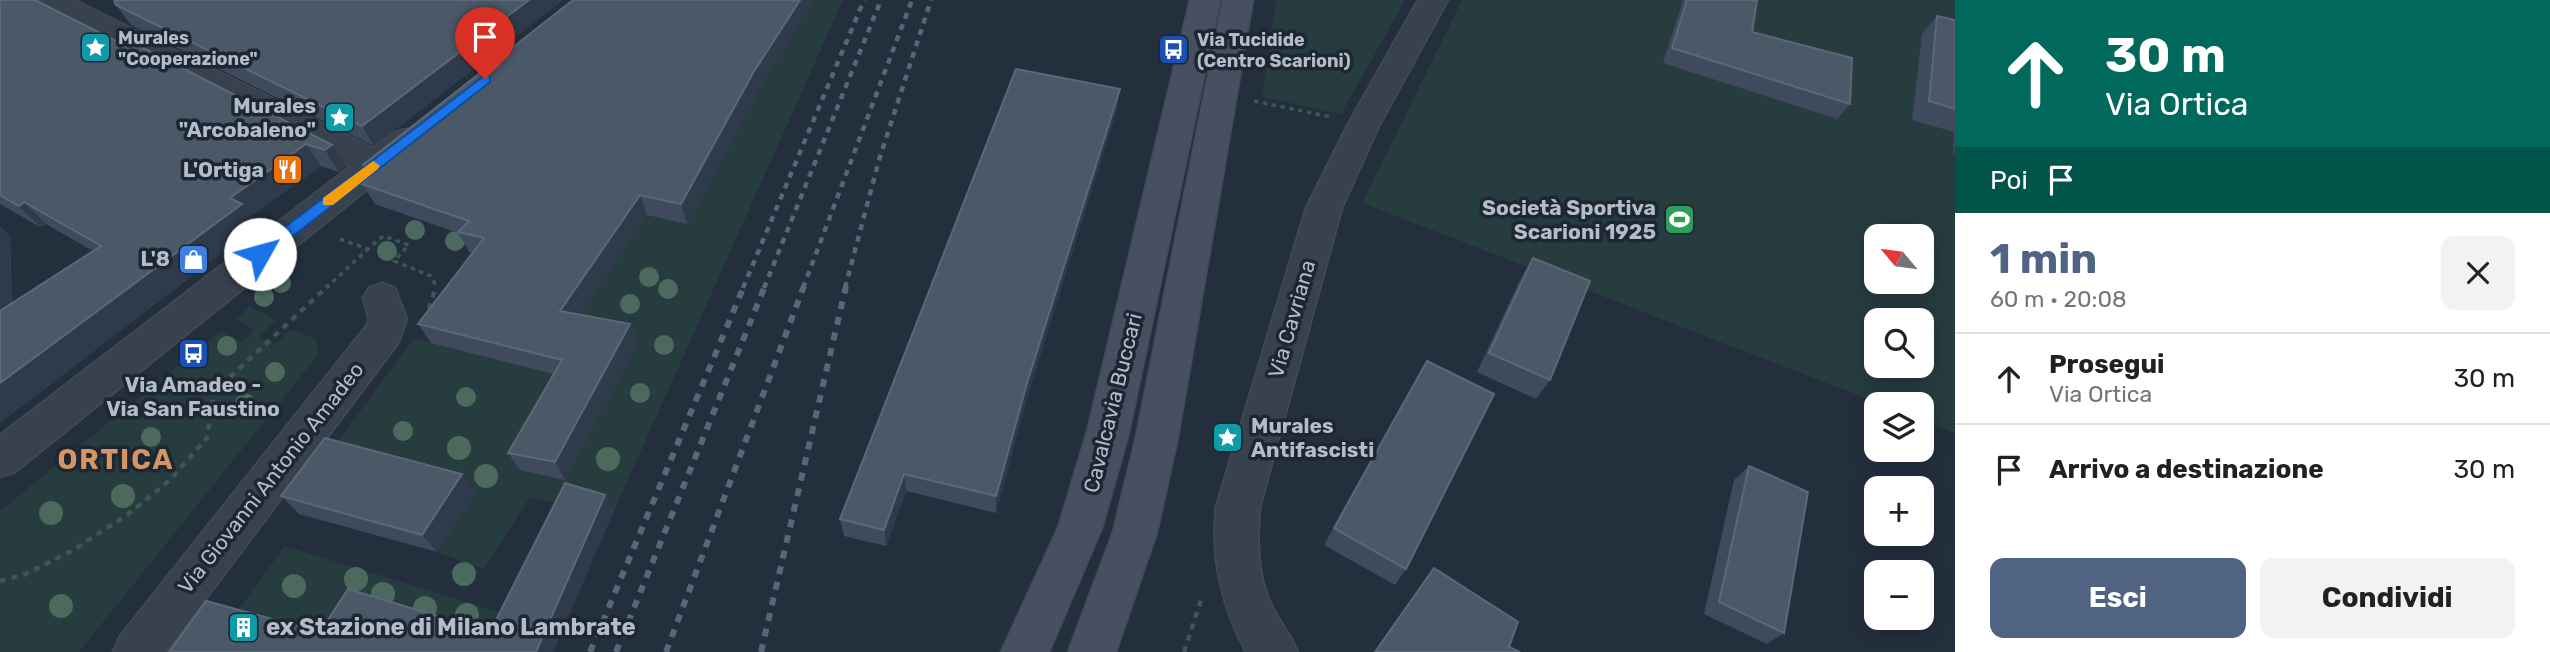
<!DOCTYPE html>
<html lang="it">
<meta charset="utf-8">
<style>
:root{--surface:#fff;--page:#f2f2f2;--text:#202124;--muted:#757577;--line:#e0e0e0;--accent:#506383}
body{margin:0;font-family:Rubik,sans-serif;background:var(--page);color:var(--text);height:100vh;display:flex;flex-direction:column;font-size:26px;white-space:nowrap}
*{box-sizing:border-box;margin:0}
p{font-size:23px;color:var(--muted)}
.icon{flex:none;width:38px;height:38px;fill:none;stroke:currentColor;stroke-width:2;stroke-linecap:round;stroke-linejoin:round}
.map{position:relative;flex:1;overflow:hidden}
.details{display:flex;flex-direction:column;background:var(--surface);width:595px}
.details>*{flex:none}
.guide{background:#00695c;color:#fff;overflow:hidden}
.needle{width:46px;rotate:299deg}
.controls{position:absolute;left:1864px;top:224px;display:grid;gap:14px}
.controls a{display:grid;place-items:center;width:70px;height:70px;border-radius:14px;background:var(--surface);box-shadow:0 4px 18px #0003;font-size:35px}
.pin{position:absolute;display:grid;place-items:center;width:60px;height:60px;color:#fff;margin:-72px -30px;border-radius:50% 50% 50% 0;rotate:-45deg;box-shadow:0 0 7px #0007}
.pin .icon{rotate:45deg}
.me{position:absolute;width:77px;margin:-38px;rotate:52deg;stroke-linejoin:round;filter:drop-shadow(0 0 5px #0008)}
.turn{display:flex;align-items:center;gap:24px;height:147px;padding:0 35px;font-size:32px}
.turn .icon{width:91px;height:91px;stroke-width:2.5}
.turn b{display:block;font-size:49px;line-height:60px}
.then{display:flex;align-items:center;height:66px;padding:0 35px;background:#0003;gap:14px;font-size:26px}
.round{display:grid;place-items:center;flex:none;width:74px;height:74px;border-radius:14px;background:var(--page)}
.head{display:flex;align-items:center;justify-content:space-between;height:119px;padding:0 35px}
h1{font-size:42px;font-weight:700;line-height:52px;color:var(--accent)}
.button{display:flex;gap:14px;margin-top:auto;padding:14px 35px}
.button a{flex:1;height:80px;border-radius:14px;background:var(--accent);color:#fff;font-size:28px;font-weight:700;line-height:80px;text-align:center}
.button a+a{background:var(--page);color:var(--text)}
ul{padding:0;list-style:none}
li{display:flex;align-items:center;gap:21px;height:91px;padding:0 35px;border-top:2px solid var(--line)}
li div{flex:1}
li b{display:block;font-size:26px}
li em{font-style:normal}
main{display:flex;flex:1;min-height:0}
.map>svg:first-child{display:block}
.green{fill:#263c3f;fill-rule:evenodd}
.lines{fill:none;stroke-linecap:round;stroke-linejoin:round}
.street-casing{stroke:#414a57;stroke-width:3}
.secondary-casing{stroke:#414a57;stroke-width:3}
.path-far1{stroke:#3f5557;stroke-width:3.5;stroke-dasharray:4.5 4.5;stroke-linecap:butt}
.path{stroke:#3f5557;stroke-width:4.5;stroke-dasharray:6 6;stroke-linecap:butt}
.street{fill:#38414e;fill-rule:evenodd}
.secondary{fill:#465061;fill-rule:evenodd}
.rail-far1{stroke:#5a6575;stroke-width:4.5;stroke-dasharray:6 6;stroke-linecap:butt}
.rail{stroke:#5a6575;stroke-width:6;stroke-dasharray:8 8;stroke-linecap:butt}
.tree{fill:#4b6a5d}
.wall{fill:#3f4b5c}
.shaded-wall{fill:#2f3b4b}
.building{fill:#4b5868;stroke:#5c6777;stroke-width:2}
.route{fill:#1a73e8;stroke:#114b97;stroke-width:2}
.slow{fill:#f59e0b}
.labels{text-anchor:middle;stroke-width:7;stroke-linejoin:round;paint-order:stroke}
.far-poi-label{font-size:18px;font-weight:bold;fill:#b4bcc9;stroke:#1d2633;text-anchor:start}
.poi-label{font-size:21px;font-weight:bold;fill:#b4bcc9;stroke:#1d2633;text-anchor:end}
.street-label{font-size:21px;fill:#b4bcc9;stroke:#1d2633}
.near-poi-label{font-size:24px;font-weight:bold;fill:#b4bcc9;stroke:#1d2633;text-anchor:start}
.district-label{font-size:28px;font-weight:bold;letter-spacing:2px;fill:#d59563;stroke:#1d2633}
</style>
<main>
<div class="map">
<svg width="1955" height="652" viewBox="0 0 1955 652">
<rect width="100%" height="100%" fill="#242f3e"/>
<g class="green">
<polygon points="815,0 843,0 614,511 575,499 571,507 530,497 484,569 437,552 475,493 329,454 414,338 431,343 646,215 757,94"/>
<polygon points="1276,0 1405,0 1341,114 1262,97"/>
<path d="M1462 0H1955V433L1922 420V404H1881L1362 203ZM1876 236H1922V282H1876ZM1876 320H1922V366H1876Z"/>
<polygon points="250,306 276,320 259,337 276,344 291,329 315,339 318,355 79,652 0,652 0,511 221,331 241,342 254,330 236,319"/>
<polygon points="285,546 515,617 524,602 569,615 554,652 332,652 233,617"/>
</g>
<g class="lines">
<defs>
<g id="street">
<path d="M36 0H74L373 148C389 136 399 125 420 131L425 139 420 147 15 472 0 477V435L351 166 41 6Z"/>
<path d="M1418 0H1448L1379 126 1342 208 1260 507C1257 539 1257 575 1271 604 1279 621 1291 635 1298 652H1246C1221 605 1211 560 1216 507L1306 208 1347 126Z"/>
<polygon points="382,283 395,288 407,319 399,342 166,652 113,652 120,636 367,325 369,319 363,298 369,288"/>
</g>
<g id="secondary">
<polygon points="1190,0 1220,0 1129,432 1102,528 1049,652 1001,652 1058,528 1087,432"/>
<polygon points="1223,0 1253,0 1178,437 1157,532 1116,652 1068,652 1113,532 1136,437"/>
</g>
</defs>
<use href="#street" class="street-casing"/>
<use href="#secondary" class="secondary-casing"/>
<g class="path-far1">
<polyline points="1254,101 1331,117"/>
<polyline points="340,239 368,249 383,236 409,245 394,261 431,276 437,288"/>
<polyline points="326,288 368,249"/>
</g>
<g class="path">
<polyline points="429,309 436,286"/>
<polyline points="0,581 26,574 73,550 127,515 170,480 207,438 214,392 328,286"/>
<polyline points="1184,652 1202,597"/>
</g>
<use href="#street" class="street"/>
<use href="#secondary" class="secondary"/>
<g class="rail-far1">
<polyline points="743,288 864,0"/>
<polyline points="764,288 881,0"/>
<polyline points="803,288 912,0"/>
<polyline points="845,288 879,160 931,0"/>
</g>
<g class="rail">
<polyline points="590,652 744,286"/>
<polyline points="616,652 765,286"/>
<polyline points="666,652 804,286"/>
<polyline points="761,652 846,286"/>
</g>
</g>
<g class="tree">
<circle cx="415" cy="230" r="10"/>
<circle cx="455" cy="241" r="10"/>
<circle cx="387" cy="251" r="10"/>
<circle cx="649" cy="277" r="10"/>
<circle cx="281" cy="283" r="10"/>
<circle cx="668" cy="289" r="10"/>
<circle cx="264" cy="297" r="10"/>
<circle cx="630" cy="304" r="10"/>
<circle cx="664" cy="345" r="10"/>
<circle cx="227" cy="346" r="10"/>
<circle cx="275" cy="372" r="10"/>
<circle cx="640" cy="393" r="10"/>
<circle cx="466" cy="397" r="10"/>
<circle cx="245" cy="403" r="10"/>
<circle cx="403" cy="431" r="10"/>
<circle cx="151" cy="437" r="10"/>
<circle cx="459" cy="448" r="12"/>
<circle cx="608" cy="459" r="12"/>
<circle cx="486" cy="476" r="12"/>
<circle cx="123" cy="496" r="12"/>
<circle cx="51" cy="513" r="12"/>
<circle cx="464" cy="574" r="12"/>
<circle cx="356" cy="579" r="12"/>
<circle cx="294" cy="586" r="12"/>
<circle cx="383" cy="594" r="12"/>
<circle cx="61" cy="606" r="12"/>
<circle cx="425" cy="608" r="12"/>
<circle cx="467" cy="615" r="12"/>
</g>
<g class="wall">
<polygon points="0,0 124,45 332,145 346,166 339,172 321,166 251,216 258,225 0,423 10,236 12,304 93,251 46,224 40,227 0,204"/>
<polygon points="114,0 563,0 374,146 131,25 116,5"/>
<polygon points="1683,0 1757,0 1752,32 1850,104 1837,119 1663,63"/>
<polygon points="1937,16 1955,20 1955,154 1953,153 1954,132 1912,120 1922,34"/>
<polygon points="757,94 687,224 647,215 580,314 630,324 638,343 565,480 520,470 508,453 554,374 431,343 418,324 473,253 469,252 458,233 375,204 362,184 370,177 363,165"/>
<polygon points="1117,109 1026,401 996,513 906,491 886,546 844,536 840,519"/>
<polygon points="1533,258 1550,380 1536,399 1477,372 1521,278"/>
<polygon points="1427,361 1406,569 1395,585 1324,545"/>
<polygon points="1749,466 1784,633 1767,644 1704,614 1734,480"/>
<polygon points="476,492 437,552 299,514 281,496"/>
<polygon points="1434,568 1509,647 1520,652 1374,652"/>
</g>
<g class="shaded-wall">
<polygon points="529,0 563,0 374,146 362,126"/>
<polygon points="800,0 815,0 757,94 687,224 681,204 753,73"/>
<polygon points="1120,89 1117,109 1026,401 996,513 996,496 1027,383"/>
<polygon points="306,144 321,166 251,216 258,225 0,423 0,383 230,198"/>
<polygon points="332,145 346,166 339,172 325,150"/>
<polygon points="640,195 647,215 570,330 560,311"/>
<polygon points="24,202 46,224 40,227 19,206"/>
<polygon points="0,226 10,236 12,340 0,329"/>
<polygon points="630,324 638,343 565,480 555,462"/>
<polygon points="462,474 476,492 437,552 422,535"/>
<polygon points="904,474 906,491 886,546 884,530"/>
<polygon points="605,495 614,511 553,652 536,652"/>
</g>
<g class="building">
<polygon points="0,0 35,0 124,45 122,37 332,145 325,150 306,144 230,198 242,204 0,383 0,311 101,246 24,202 19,206 0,195"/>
<polygon points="114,0 529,0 362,126 116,5"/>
<polygon points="573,0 800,0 753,73 681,204 640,195 560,311 630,324 555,462 508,453 562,360 418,324 484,238 458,232 469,221 362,184 377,170 363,165"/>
<polygon points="1687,0 1757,0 1752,32 1852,58 1850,104 1672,48"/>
<polygon points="1937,16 1955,20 1955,109 1929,101"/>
<polygon points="1016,69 1120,89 1027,383 996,496 904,474 884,530 840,519"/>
<polygon points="1533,258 1590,281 1550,380 1489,353"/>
<polygon points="1427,361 1494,394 1406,569 1334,528"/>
<polygon points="325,438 462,474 422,535 281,496"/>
<polygon points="1749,466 1808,492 1784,633 1719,602"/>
<polygon points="565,483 605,495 536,652 169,652 206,601 320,632 348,589 490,632"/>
<polygon points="1434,568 1518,622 1509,647 1520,652 1375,652"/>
</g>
<polygon class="route" points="485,75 490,76 490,82 265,258 255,258 255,250"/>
<polygon class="slow" points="373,161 380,166 378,169 333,205 323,205 323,198"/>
<defs>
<symbol id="sight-square" viewBox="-11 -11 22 22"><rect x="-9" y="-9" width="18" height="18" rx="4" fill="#0f9aa8" stroke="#1d2633"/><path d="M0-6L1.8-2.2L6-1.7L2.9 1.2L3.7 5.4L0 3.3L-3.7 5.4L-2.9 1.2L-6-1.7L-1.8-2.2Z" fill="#fff"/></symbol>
<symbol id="bus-square" viewBox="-11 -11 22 22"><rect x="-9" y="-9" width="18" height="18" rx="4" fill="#1a4fb4" stroke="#1d2633"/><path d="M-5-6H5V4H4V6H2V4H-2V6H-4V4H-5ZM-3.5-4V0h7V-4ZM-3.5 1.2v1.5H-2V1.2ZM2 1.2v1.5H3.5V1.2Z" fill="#fff"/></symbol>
<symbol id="restaurant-square" viewBox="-11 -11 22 22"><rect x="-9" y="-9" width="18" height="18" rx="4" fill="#e8710a" stroke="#1d2633"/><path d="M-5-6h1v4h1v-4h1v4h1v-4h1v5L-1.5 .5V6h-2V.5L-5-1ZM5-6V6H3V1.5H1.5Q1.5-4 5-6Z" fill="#fff"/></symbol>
<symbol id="stadium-square" viewBox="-11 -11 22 22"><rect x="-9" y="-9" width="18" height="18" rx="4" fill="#2e9e5b" stroke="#1d2633"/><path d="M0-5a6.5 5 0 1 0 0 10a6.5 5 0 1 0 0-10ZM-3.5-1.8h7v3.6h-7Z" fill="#fff"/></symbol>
<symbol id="shop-square" viewBox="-11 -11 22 22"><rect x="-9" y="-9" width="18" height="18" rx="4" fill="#3f7fe0" stroke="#1d2633"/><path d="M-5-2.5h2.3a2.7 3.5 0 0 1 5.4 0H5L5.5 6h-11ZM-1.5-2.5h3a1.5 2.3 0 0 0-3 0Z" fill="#fff"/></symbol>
<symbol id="building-square" viewBox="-11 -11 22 22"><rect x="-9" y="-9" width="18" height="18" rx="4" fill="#0f9aa8" stroke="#1d2633"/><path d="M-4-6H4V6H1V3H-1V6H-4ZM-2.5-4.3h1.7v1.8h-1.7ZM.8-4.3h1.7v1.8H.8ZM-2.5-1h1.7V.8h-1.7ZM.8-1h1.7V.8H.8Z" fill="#fff"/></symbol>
</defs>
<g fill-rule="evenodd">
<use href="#sight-square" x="78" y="30" width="35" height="35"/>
<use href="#bus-square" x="1156" y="32" width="35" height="35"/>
<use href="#sight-square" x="322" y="100" width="35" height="35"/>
<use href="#restaurant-square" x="270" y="152" width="35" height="35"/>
<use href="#stadium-square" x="1662" y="202" width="35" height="35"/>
<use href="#shop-square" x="176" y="242" width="35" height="35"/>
<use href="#bus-square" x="176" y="336" width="35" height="35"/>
<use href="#sight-square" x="1210" y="420" width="35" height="35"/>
<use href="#building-square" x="226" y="610" width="35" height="35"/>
</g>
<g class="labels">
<g class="far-poi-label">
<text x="118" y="44">Murales<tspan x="118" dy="21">"Cooperazione"</tspan></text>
<text x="1197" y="46">Via Tucidide<tspan x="1197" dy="21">(Centro Scarioni)</tspan></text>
</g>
<g class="poi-label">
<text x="316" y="113">Murales<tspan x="316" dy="24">"Arcobaleno"</tspan></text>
<text x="264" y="177">L'Ortiga</text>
<text x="1656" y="215">Società Sportiva<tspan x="1656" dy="24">Scarioni 1925</tspan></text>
<text x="170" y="266">L'8</text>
<text x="193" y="392" text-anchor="middle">Via Amadeo -<tspan x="193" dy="24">Via San Faustino</tspan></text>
<text x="1251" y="433" text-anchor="start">Murales<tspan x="1251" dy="24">Antifascisti</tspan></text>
</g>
<g class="street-label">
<text transform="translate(1292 319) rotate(-74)" y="7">Via Cavriana</text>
<text transform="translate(1113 403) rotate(-76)" y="7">Cavalcavia Buccari</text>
<text transform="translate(271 478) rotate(-52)" y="7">Via Giovanni Antonio Amadeo</text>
</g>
<g class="near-poi-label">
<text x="266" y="635">ex Stazione di Milano Lambrate</text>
</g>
<g class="district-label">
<text x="116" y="469">ORTICA</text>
</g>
</g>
</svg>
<div class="controls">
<a><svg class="needle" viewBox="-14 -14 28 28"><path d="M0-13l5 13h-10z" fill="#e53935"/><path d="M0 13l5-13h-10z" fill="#757577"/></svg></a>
<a><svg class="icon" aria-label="search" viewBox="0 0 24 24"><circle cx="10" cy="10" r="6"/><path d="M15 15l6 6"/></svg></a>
<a><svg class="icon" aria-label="layers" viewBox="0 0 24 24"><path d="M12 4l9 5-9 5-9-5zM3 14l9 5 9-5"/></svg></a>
<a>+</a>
<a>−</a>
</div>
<div class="pin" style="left:485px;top:79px;background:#d93025"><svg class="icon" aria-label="arrive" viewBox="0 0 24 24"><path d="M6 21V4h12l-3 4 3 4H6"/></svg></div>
<svg class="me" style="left:260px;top:254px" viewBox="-20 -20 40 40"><circle r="19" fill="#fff"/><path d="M0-13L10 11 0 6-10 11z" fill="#1a73e8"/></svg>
</div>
<section class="details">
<div class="guide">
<div class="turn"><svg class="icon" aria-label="ahead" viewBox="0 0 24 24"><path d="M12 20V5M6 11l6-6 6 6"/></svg><div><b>30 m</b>Via Ortica</div></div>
<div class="then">Poi<svg class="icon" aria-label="arrive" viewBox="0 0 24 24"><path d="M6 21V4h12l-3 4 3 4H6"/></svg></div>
</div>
<div class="head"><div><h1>1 min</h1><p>60 m · 20:08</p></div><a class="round"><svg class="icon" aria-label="close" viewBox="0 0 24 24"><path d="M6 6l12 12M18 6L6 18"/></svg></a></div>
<ul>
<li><svg class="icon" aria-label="ahead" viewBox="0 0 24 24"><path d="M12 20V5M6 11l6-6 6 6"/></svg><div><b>Prosegui</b><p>Via Ortica</p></div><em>30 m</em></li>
<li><svg class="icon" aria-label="arrive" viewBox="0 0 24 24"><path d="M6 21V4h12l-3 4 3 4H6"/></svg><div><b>Arrivo a destinazione</b></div><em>30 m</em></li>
</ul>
<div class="button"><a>Esci</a><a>Condividi</a></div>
</section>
</main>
